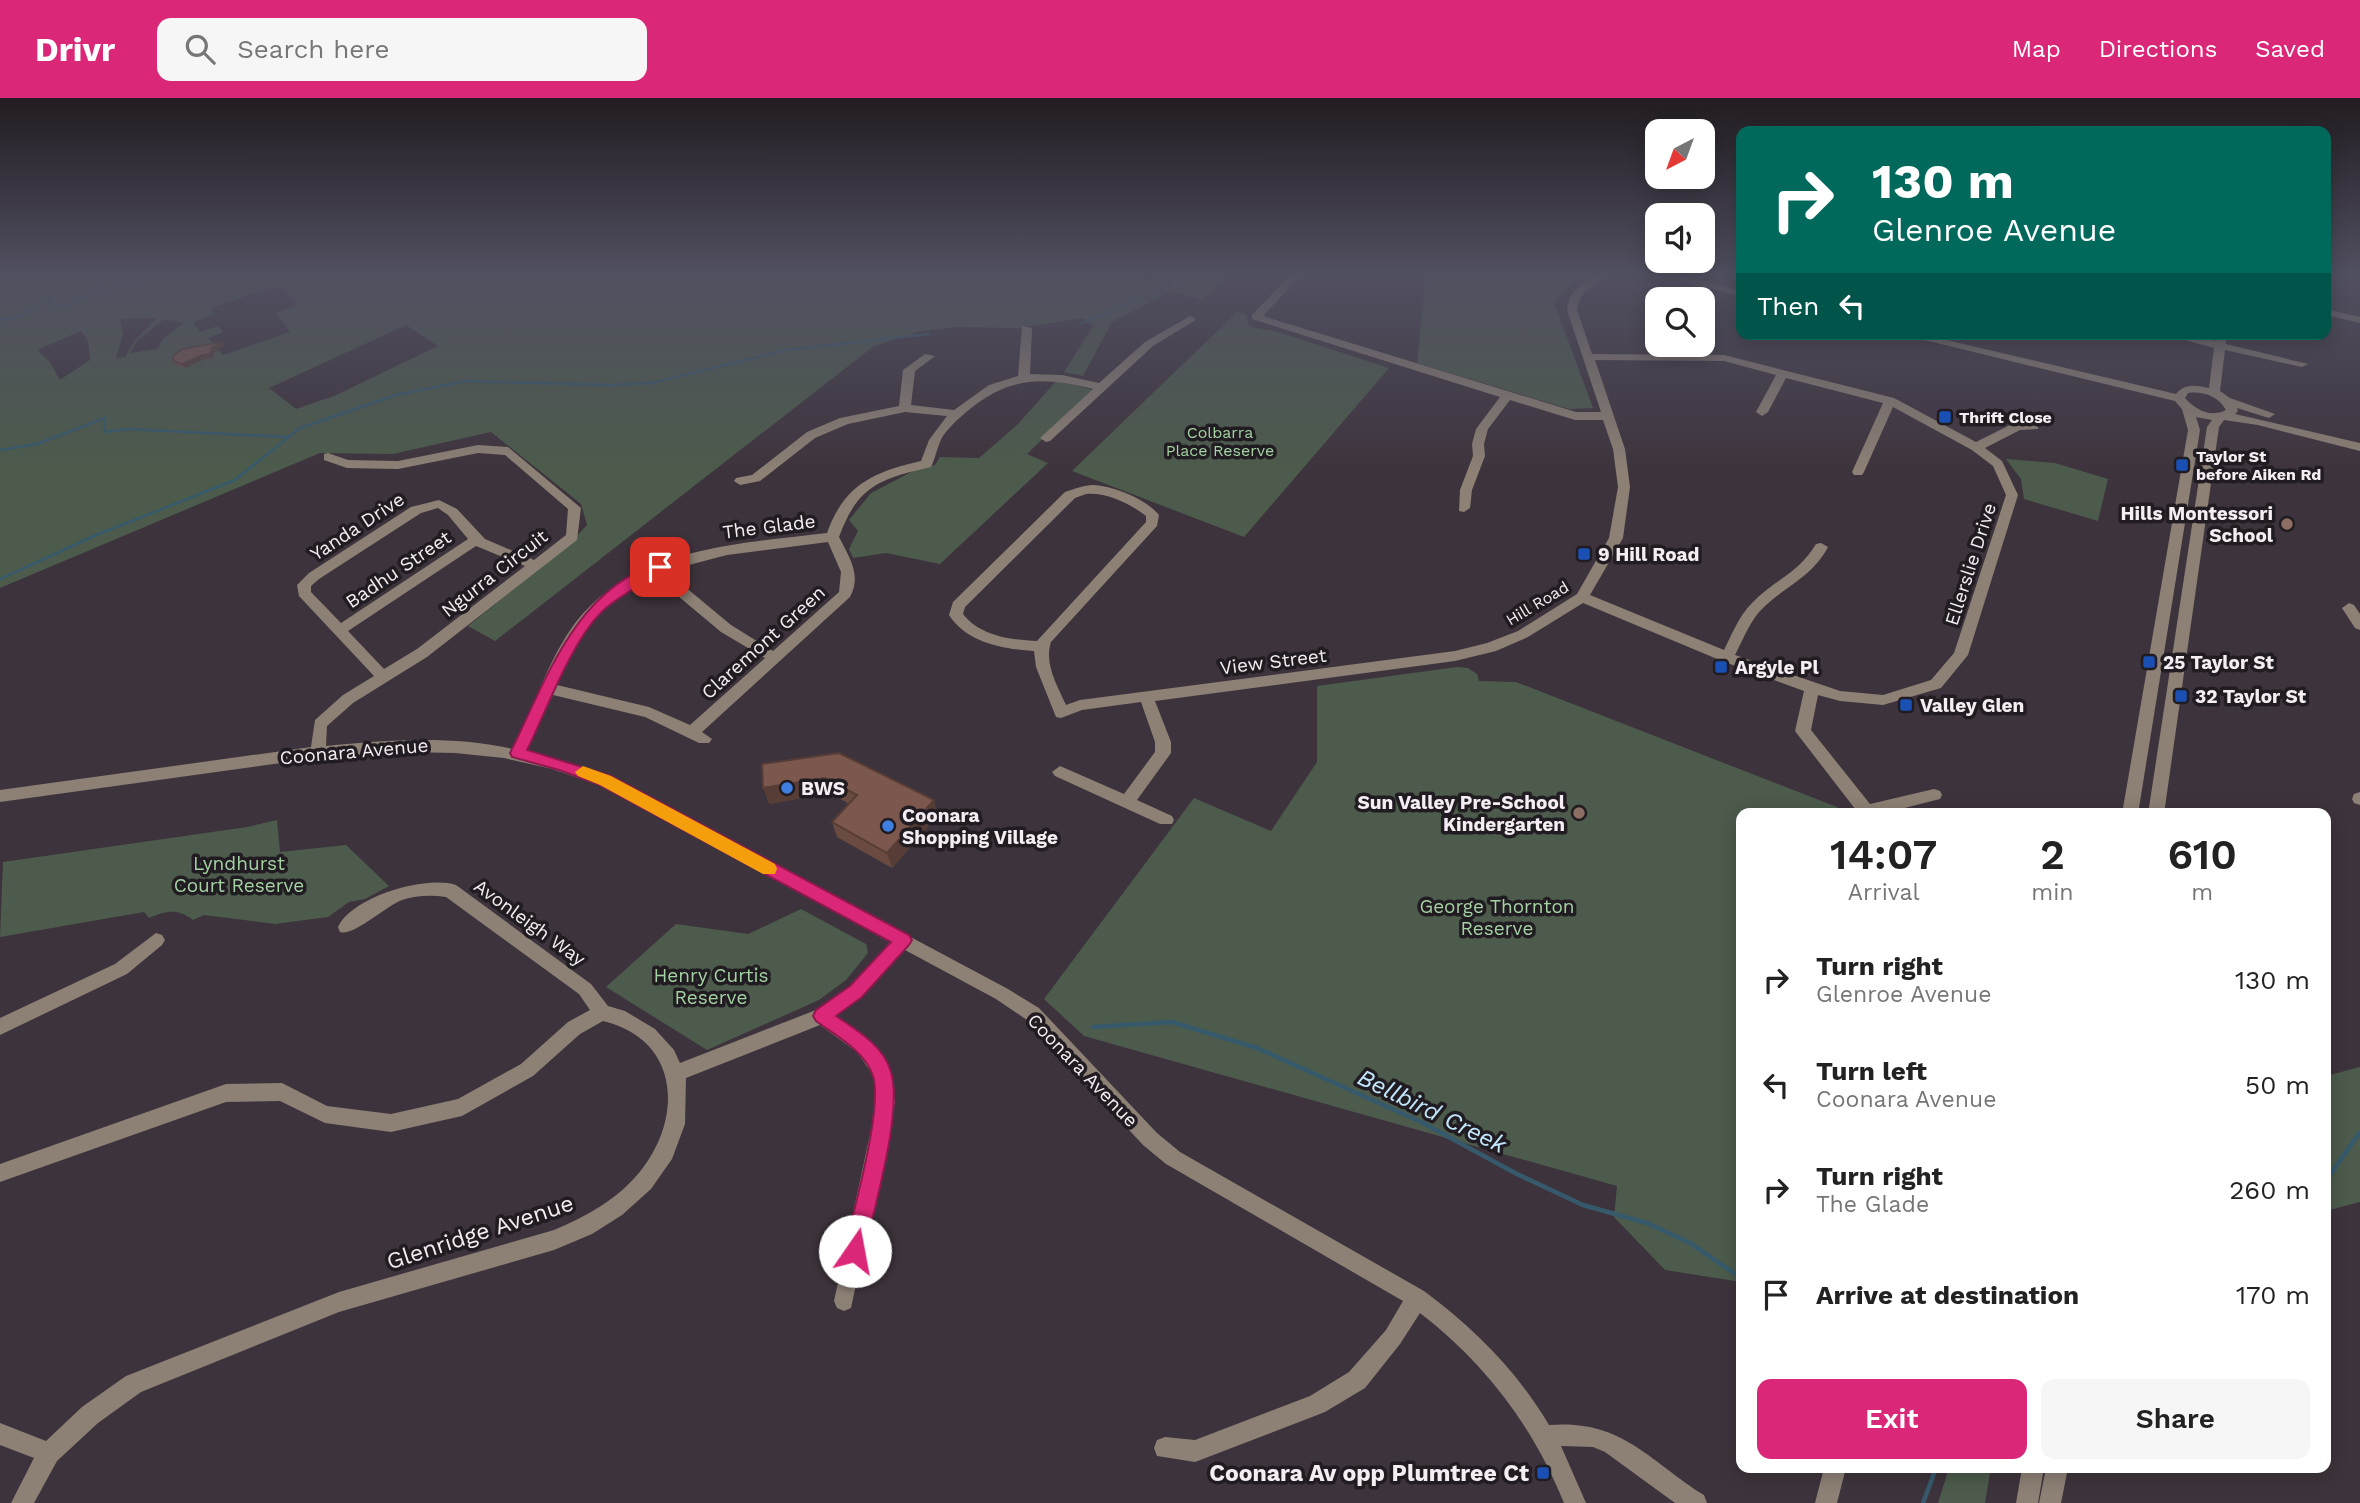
<!DOCTYPE html>
<style>
:root{--surface:#fff;--page:#f6f6f6;--text:#222;--muted:#767676;--accent:#db2777}
body{margin:0;font-family:"Work Sans",sans-serif;background:var(--page);color:var(--text);height:100vh;display:flex;flex-direction:column;font-size:26px;white-space:nowrap}
*{box-sizing:border-box;margin:0}
p{font-size:23px;color:var(--muted)}
.icon{flex:none;width:38px;height:38px;fill:none;stroke:currentColor;stroke-width:2;stroke-linecap:round;stroke-linejoin:round}
.map{position:relative;flex:1;overflow:hidden}
.drawer{position:absolute;left:1736px;top:710px;width:595px;height:665px;display:flex;flex-direction:column;background:var(--surface);border-radius:14px;box-shadow:0 4px 18px #0003}
.drawer>*{flex:none}
.top-card{position:absolute;left:1736px;top:28px;width:595px;height:214px;border-radius:14px;box-shadow:0 4px 18px #0003;background:#00695c;color:#fff;overflow:hidden}
.needle{width:46px;rotate:221deg}
.controls{position:absolute;left:1645px;top:21px;display:grid;gap:14px}
.controls a{display:grid;place-items:center;width:70px;height:70px;border-radius:14px;background:var(--surface);box-shadow:0 4px 18px #0003;font-size:35px}
.pin{position:absolute;display:grid;place-items:center;width:60px;height:60px;color:#fff;margin:-30px;border-radius:14px;box-shadow:0 4px 10px #0006}
.me{position:absolute;width:77px;margin:-38px;rotate:12deg;stroke-linejoin:round;filter:drop-shadow(0 0 5px #0008)}
.turn{display:flex;align-items:center;gap:24px;height:147px;padding:0 21px;font-size:32px}
.turn .icon{width:91px;height:91px;stroke-width:2.5}
.turn b{display:block;font-size:49px;line-height:60px}
.then{display:flex;align-items:center;height:66px;padding:0 21px;background:#0003;gap:14px;font-size:26px}
.eta{display:flex;justify-content:space-evenly;align-items:center;height:119px;text-align:center}
.eta b{font-size:42px;font-weight:600;line-height:49px}
.cta{display:flex;gap:14px;margin-top:auto;padding:14px 21px}
.cta a{flex:1;height:80px;border-radius:14px;background:var(--accent);color:#fff;font-size:28px;font-weight:600;line-height:80px;text-align:center}
.cta a+a{background:var(--page);color:var(--text)}
ul{padding:0;list-style:none}
li{display:flex;align-items:center;gap:21px;height:105px;padding:0 21px}
li div{flex:1}
li b{display:block;font-size:26px}
li em{font-style:normal}
header{display:flex;align-items:center;gap:42px;box-sizing:border-box;height:98px;padding:0 35px;background:var(--accent);color:#fff}
header strong{font-size:33px}
nav{display:flex;gap:38px;margin-inline-start:auto;font-size:24px}
.search{width:490px;height:63px;background:var(--page);display:flex;align-items:center;gap:18px;box-sizing:border-box;padding:0 24px;border-radius:14px;color:var(--muted);font-size:26px}
.map>svg:first-child{display:block}
.green{fill:#4c5b4b;fill-rule:evenodd}
.lines{fill:none;stroke-linecap:round;stroke-linejoin:round}
.stream-far1{stroke:#365a6c;stroke-width:2.5}
.stream{stroke:#365a6c;stroke-width:4.5}
.minor{fill:#8d8175;fill-rule:evenodd}
.wall{fill:#6a4b42}
.shaded-wall{fill:#563d36}
.building{fill:#7b574d;stroke:#563d36;stroke-width:2}
.route{fill:#db2777;stroke:#8e194d;stroke-width:2}
.slow{fill:#f59e0b}
.transit-dot{fill:#1a4fb4;stroke:#211c21;stroke-width:2.5}
.education-dot{fill:#8d6e63;stroke:#211c21;stroke-width:2.5}
.shop-dot{fill:#3f7fe0;stroke:#211c21;stroke-width:2.5}
.labels{text-anchor:middle;stroke-width:7;stroke-linejoin:round;paint-order:stroke}
.far-poi-label{font-size:16px;font-weight:bold;fill:#f4edf3;stroke:#211c21;text-anchor:start}
.far-park-label{font-size:16px;fill:#a4d2a3;stroke:#211c21}
.far-street-label{font-size:16px;fill:#f4edf3;stroke:#211c21}
.poi-label{font-size:19px;font-weight:bold;fill:#f4edf3;stroke:#211c21;text-anchor:start}
.street-label{font-size:19px;fill:#f4edf3;stroke:#211c21}
.park-label{font-size:19px;fill:#a4d2a3;stroke:#211c21}
.near-street-label{font-size:23px;fill:#f4edf3;stroke:#211c21}
.near-poi-label{font-size:23px;font-weight:bold;fill:#f4edf3;stroke:#211c21;text-anchor:end}
.near-water-label{font-size:24px;font-style:italic;fill:#c2e7fc;stroke:#211c21}
</style>
<header>
<strong>Drivr</strong>
<div class="search"><svg class="icon" aria-label="search" viewBox="0 0 24 24"><circle cx="10" cy="10" r="6"/><path d="M15 15l6 6"/></svg>Search here</div>
<nav><a>Map</a><a>Directions</a><a>Saved</a></nav>
</header>
<div class="map">
<svg width="2360" height="1405" viewBox="0 0 2360 1405">
<rect width="100%" height="100%" fill="#3d333c"/>
<g class="green">
<path d="M0 178H1126L1143 184 1153 178H1227L1203 202 1171 193 1112 224 1083 278 1064 274 1093 228 1083 220 1019 230 954 229 918 234 874 248 495 543 468 528 569 446 587 427 581 406 491 334 393 356 320 355 0 490ZM280 187 297 207 276 215 290 234 223 257 209 240 223 234 218 228 200 234 193 224 215 216 211 210ZM157 220 135 242 125 259 116 260 123 237 120 221ZM164 221 183 225 163 241 157 251 130 255 137 243ZM406 227 438 248 334 298 296 311 269 290ZM81 233 88 243 90 262 60 282 50 264 37 252Z"/>
<polygon points="1426,178 1591,178 1576,183 1554,204 1593,310 1569,311 1417,265"/>
<polygon points="1237,214 1246,217 1249,229 1275,233 1389,270 1244,439 1072,373"/>
<polygon points="1057,282 1093,292 1027,356 1048,365 940,466 886,455 853,460 849,451 858,433 849,422 871,395 917,371 935,367 940,359 979,360 1018,326"/>
<polygon points="2006,361 2055,365 2108,381 2098,423 2024,401 2021,381"/>
<polygon points="1457,569 1468,570 1477,576 1479,583 1516,584 1837,709 1840,716 1741,716 1741,1184 1665,1172 1614,1119 1617,1088 1084,938 1044,901 1194,700 1271,733 1317,664 1317,588"/>
<path d="M277 722 280 754 346 747 389 788 365 801 349 804 328 819 275 826 204 817 193 822C177 810 167 813 149 820L144 814 0 839 3 764 247 729Z"/>
<polygon points="801,811 866,846 868,855 846,882 819,902 707,952 606,889 676,826 748,836"/>
<polygon points="2360,969 2360,1104 2326,1113 2326,978"/>
<polygon points="1949,1370 1991,1370 1985,1405 1938,1405"/>
</g>
<g class="lines">
<g class="stream-far1">
<path d="M0 222 18 219 48 202 56 209C68 209 71 205 82 200 107 190 138 181 165 178"/>
<polyline points="1080,226 1194,178"/>
<polyline points="0,352 37,346 105,320 104,334 129,331 288,339"/>
<polyline points="0,481 94,438 235,382 300,330 396,297 466,283 611,287 652,285 786,252 929,236"/>
</g>
<g class="stream">
<polyline points="1093,929 1172,924 1257,950 1423,1025 1517,1076 1583,1107 1647,1125 1690,1145 1741,1180"/>
<polyline points="2326,1092 2330,1077 2360,1034"/>
<polyline points="1923,1405 1936,1370"/>
</g>
<g class="minor">
<path d="M1289 178H1300L1263 218 1576 314H1601L1567 212C1570 188 1587 178 1610 178 1595 188 1580 191 1577 212L1592 256 1724 257 1894 300 1976 344 2014 325H2038V331L2020 332 1985 350 2002 363 2018 397 1968 557 1941 590 1883 607 1840 603 1818 597 1811 632 1870 706 1934 691 1940 693 1942 697 1940 701 1881 716H1859L1795 633 1804 593 1722 563 1583 505 1528 539 1496 553 1455 563 1155 603 1171 644V655L1137 702 1172 718 1174 722 1172 726H1160L1055 678 1052 674 1060 668 1124 696 1155 654V644L1141 604 1082 612 1061 620 1056 619 1036 569 1034 553C1003 551 967 545 949 517L953 504 1065 394C1074 391 1084 387 1093 387 1114 388 1146 401 1159 417L1157 428 1051 544C1044 566 1057 587 1066 607L1080 602 1455 553 1487 545 1518 533 1577 496 1609 440 1618 389 1613 351 1603 322H1575L1510 302 1488 331 1484 346 1485 358 1472 392 1470 410 1464 414 1459 413 1460 392 1473 358 1472 346 1476 331 1500 299 1252 221V217ZM1595 262 1724 263 1776 277 1756 314 1762 318 1768 314 1786 280 1883 305 1852 374 1854 377H1862L1864 374 1893 309 1972 352 1993 368 2006 397 1954 555 1931 582 1883 597 1840 593 1735 557C1744 540 1750 522 1764 509 1786 488 1813 478 1828 449L1821 445 1816 446C1799 475 1774 482 1752 505 1739 518 1732 536 1724 552L1590 497 1623 440 1630 389 1625 351ZM1086 396C1106 394 1131 406 1146 418V424L1037 543C1011 542 980 538 963 516L965 509 1075 400Z"/>
<polygon points="1644,178 1688,178 1741,193 1741,199 1670,180 1649,181"/>
<polygon points="2326,211 2360,219 2360,225 2326,217"/>
<path d="M1190 218 1196 221 1194 223 1153 248 1050 343 1046 344 1040 340 1093 291C1045 279 1010 278 970 311 960 319 950 328 943 338 937 348 936 359 931 369 880 381 858 387 839 439 849 459 862 477 850 499L702 634 712 641 709 645H699L645 619 553 597 526 654 553 660 611 679 1008 891 1039 910 1157 1035 1180 1054 1424 1193C1474 1230 1517 1273 1549 1327 1622 1321 1648 1362 1704 1397L1707 1405H1675L1605 1354 1593 1349 1561 1348 1586 1405H1564C1533 1328 1485 1265 1420 1215L1400 1246 1365 1290 1325 1314 1195 1364 1157 1358 1154 1350 1157 1342 1165 1339 1195 1342 1310 1298 1349 1274 1386 1232 1403 1203 1166 1066 1143 1047 1027 922 996 901 905 852 862 899 836 918 869 942 889 968 895 1004 851 1210 844 1213 837 1210 834 1203 877 1004 873 977 857 954 820 927 686 980 685 1026 672 1061 651 1091 622 1117 592 1136 554 1152 339 1214 141 1294 98 1325 57 1363 34 1405H11L34 1360 0 1347V1325L46 1343 82 1309 126 1278 339 1194 554 1132C585 1119 616 1102 638 1076 683 1023 682 942 603 923L580 936 533 978 462 1018 391 1034 325 1025 280 1003 226 1004 0 1084V1066L226 986 282 985 327 1008 391 1016 458 1001 521 966 568 924 590 912 579 896 446 799C432 797 417 797 402 802 386 808 353 839 340 834L338 829C352 799 425 777 456 787L591 886 608 908 625 913 655 931 674 952 680 965 816 912 850 889 890 844 599 687 552 671 504 660 455 655 407 654 310 661 0 704V692L311 649 315 622 343 597 374 578 299 498 297 487 309 475 411 409 439 402 457 411 485 441 534 462 566 437 568 411 505 357 478 355 398 371 347 370 324 362V356L328 355 348 362 398 363 478 347 508 349 581 410 577 442 427 559 353 605 327 628 326 648C387 642 452 637 513 651 533 612 546 567 571 531 628 450 737 446 827 435 844 387 873 374 921 363L929 342 947 318 905 314 848 326 815 340 760 383 740 387 734 383 736 380 752 377 807 334 840 320 899 308 903 272 925 256 935 258 915 273 911 307 954 312 989 287 1018 278 1022 228 1032 230 1030 276 1062 277 1099 285 1145 244ZM438 410 448 417 468 441 341 525 311 494V488L319 481 421 415ZM828 444 841 474 839 494 773 553 731 527 666 473 727 457ZM476 448 525 468 417 551 384 571 348 533ZM654 478 721 534 765 560 690 627 649 609 557 587C582 533 600 505 654 478Z"/>
<path d="M1900 236H1921L2176 296C2184 285 2197 287 2209 290L2214 250 2163 236H2184L2215 243 2217 236H2225L2226 246 2308 266 2302 269 2225 252 2220 293 2230 300 2275 316 2269 320 2237 310 2238 313 2235 316 2360 345V353L2258 327 2224 322 2219 329 2164 716H2148L2207 329 2212 322 2196 319 2200 332 2138 716H2122L2188 332 2182 311 2175 303ZM2188 295C2203 293 2218 298 2226 312 2210 320 2196 312 2185 300Z"/>
<polygon points="2349,505 2354,507 2360,516 2360,532 2355,530 2342,510"/>
<polygon points="2360,694 2360,707 2354,705 2352,701 2354,696"/>
<polygon points="156,835 162,837 165,842 162,847 127,876 0,937 0,920 115,866"/>
<polygon points="1824,1370 1846,1370 1837,1405 1815,1405"/>
<polygon points="2022,1370 2044,1370 2038,1405 2016,1405"/>
<polygon points="2046,1370 2068,1370 2061,1405 2039,1405"/>
</g>
</g>
<g class="wall">
<polygon points="222,244 224,248 215,254 213,260 205,261 185,270 175,267 173,263"/>
<polygon points="839,655 938,717 892,770 837,739 832,724 849,706 830,695 769,706"/>
</g>
<g class="shaded-wall">
<polygon points="222,244 224,248 215,254 213,260 205,261 185,270 182,266 203,257"/>
<polygon points="825,680 830,695 769,706 763,690"/>
<polygon points="934,702 938,717 892,770 887,755"/>
</g>
<g class="building">
<polygon points="222,244 212,250 210,256 203,257 182,266 173,263 173,258 182,251"/>
<polygon points="839,655 934,702 887,755 832,724 857,697 825,680 763,690 762,666"/>
</g>
<linearGradient id="sky" x2="0" y2="1"><stop stop-color="#221c21"/><stop offset="0.47" stop-color="#515061"/><stop offset="1" stop-color="#515061" stop-opacity="0"/></linearGradient>
<rect width="2360" height="375" fill="url(#sky)"/>
<path class="route" d="M660 465 667 469 665 473C645 484 624 495 606 510 573 538 547 612 527 652L611 678 909 837 912 842 909 847 862 899 836 918C857 932 884 948 891 974 903 1013 874 1110 865 1153L862 1160 855 1163 847 1160 844 1153C853 1115 883 1011 873 978 865 953 836 938 816 923L813 918 816 912 850 888 891 844 600 687 559 672 512 659 510 655C546 583 575 490 660 465Z"/>
<polygon class="slow" points="583,668 611,678 775,766 777,771 775,776 763,776 600,687 578,678 575,674"/>
<g class="transit-dot">
<rect x="1938" y="312" width="14" height="14" rx="3.5"/>
<rect x="2175" y="360" width="14" height="14" rx="3.5"/>
<rect x="1577" y="449" width="14" height="14" rx="3.5"/>
<rect x="2142" y="557" width="14" height="14" rx="3.5"/>
<rect x="1714" y="562" width="14" height="14" rx="3.5"/>
<rect x="2174" y="591" width="14" height="14" rx="3.5"/>
<rect x="1899" y="600" width="14" height="14" rx="3.5"/>
<rect x="1536" y="1368" width="14" height="14" rx="3.5"/>
</g>
<g class="education-dot">
<circle cx="2287" cy="426" r="7"/>
<circle cx="1579" cy="715" r="7"/>
</g>
<g class="shop-dot">
<circle cx="787" cy="690" r="7"/>
<circle cx="888" cy="728" r="7"/>
</g>
<g class="labels">
<g class="far-poi-label">
<text x="1959" y="325">Thrift Close</text>
<text x="2196" y="364">Taylor St<tspan x="2196" dy="18">before Aiken Rd</tspan></text>
</g>
<g class="far-park-label">
<text x="1220" y="340">Colbarra<tspan x="1220" dy="18">Place Reserve</tspan></text>
</g>
<g class="far-street-label">
<text transform="translate(1537 505) rotate(-31)" y="6">Hill Road</text>
</g>
<g class="poi-label">
<text x="2273" y="422" text-anchor="end">Hills Montessori<tspan x="2273" dy="22">School</tspan></text>
<text x="1598" y="463">9 Hill Road</text>
<text x="2163" y="571">25 Taylor St</text>
<text x="1735" y="576">Argyle Pl</text>
<text x="2195" y="605">32 Taylor St</text>
<text x="1920" y="614">Valley Glen</text>
<text x="801" y="697">BWS</text>
<text x="1565" y="711" text-anchor="end">Sun Valley Pre-School<tspan x="1565" dy="22">Kindergarten</tspan></text>
<text x="902" y="724">Coonara<tspan x="902" dy="22">Shopping Village</tspan></text>
</g>
<g class="street-label">
<text transform="translate(357 428) rotate(-33)" y="7">Yanda Drive</text>
<text transform="translate(769 428) rotate(-7)" y="7">The Glade</text>
<text transform="translate(1970 466) rotate(-72)" y="7">Ellerslie Drive</text>
<text transform="translate(398 471) rotate(-34)" y="7">Badhu Street</text>
<text transform="translate(494 475) rotate(-38)" y="7">Ngurra Circuit</text>
<text transform="translate(763 544) rotate(-42)" y="7">Claremont Green</text>
<text transform="translate(1273 563) rotate(-7)" y="7">View Street</text>
<text transform="translate(354 653) rotate(-5)" y="7">Coonara Avenue</text>
<text transform="translate(530 824) rotate(36)" y="7">Avonleigh Way</text>
<text transform="translate(1083 972) rotate(46)" y="7">Coonara Avenue</text>
</g>
<g class="park-label">
<text x="239" y="772">Lyndhurst<tspan x="239" dy="22">Court Reserve</tspan></text>
<text x="1497" y="815">George Thornton<tspan x="1497" dy="22">Reserve</tspan></text>
<text x="711" y="884">Henry Curtis<tspan x="711" dy="22">Reserve</tspan></text>
</g>
<g class="near-street-label">
<text transform="translate(480 1134) rotate(-18)" y="8">Glenridge Avenue</text>
</g>
<g class="near-poi-label">
<text x="1529" y="1383">Coonara Av opp Plumtree Ct</text>
</g>
<g class="near-water-label">
<text transform="translate(1432 1013) rotate(26)" y="8">Bellbird Creek</text>
</g>
</g>
</svg>
<div class="controls">
<a><svg class="needle" viewBox="-14 -14 28 28"><path d="M0-13l5 13h-10z" fill="#e53935"/><path d="M0 13l5-13h-10z" fill="#767676"/></svg></a>
<a><svg class="icon" aria-label="sound" viewBox="0 0 24 24"><path d="M4 9h4l5-4v14l-5-4H4zM17 9q2 3 0 6"/></svg></a>
<a><svg class="icon" aria-label="search" viewBox="0 0 24 24"><circle cx="10" cy="10" r="6"/><path d="M15 15l6 6"/></svg></a>
</div>
<div class="pin" style="left:660px;top:469px;background:#d93025"><svg class="icon" aria-label="arrive" viewBox="0 0 24 24"><path d="M6 21V4h12l-3 4 3 4H6"/></svg></div>
<svg class="me" style="left:855px;top:1153px" viewBox="-20 -20 40 40"><circle r="19" fill="#fff"/><path d="M0-13L10 11 0 6-10 11z" fill="#db2777"/></svg>
<div class="top-card">
<div class="turn"><svg class="icon" aria-label="right" viewBox="0 0 24 24"><path d="M7 20v-9h11M14 6l5 5-5 5"/></svg><div><b>130 m</b>Glenroe Avenue</div></div>
<div class="then">Then<svg class="icon" aria-label="left" viewBox="0 0 24 24"><path d="M17 20v-9H6M10 6l-5 5 5 5"/></svg></div>
</div>
<section class="drawer">
<div class="eta">
<div><b>14:07</b><p>Arrival</p></div>
<div><b>2</b><p>min</p></div>
<div><b>610</b><p>m</p></div>
</div>
<ul>
<li><svg class="icon" aria-label="right" viewBox="0 0 24 24"><path d="M7 20v-9h11M14 6l5 5-5 5"/></svg><div><b>Turn right</b><p>Glenroe Avenue</p></div><em>130 m</em></li>
<li><svg class="icon" aria-label="left" viewBox="0 0 24 24"><path d="M17 20v-9H6M10 6l-5 5 5 5"/></svg><div><b>Turn left</b><p>Coonara Avenue</p></div><em>50 m</em></li>
<li><svg class="icon" aria-label="right" viewBox="0 0 24 24"><path d="M7 20v-9h11M14 6l5 5-5 5"/></svg><div><b>Turn right</b><p>The Glade</p></div><em>260 m</em></li>
<li><svg class="icon" aria-label="arrive" viewBox="0 0 24 24"><path d="M6 21V4h12l-3 4 3 4H6"/></svg><div><b>Arrive at destination</b></div><em>170 m</em></li>
</ul>
<div class="cta"><a>Exit</a><a>Share</a></div>
</section>
</div>
